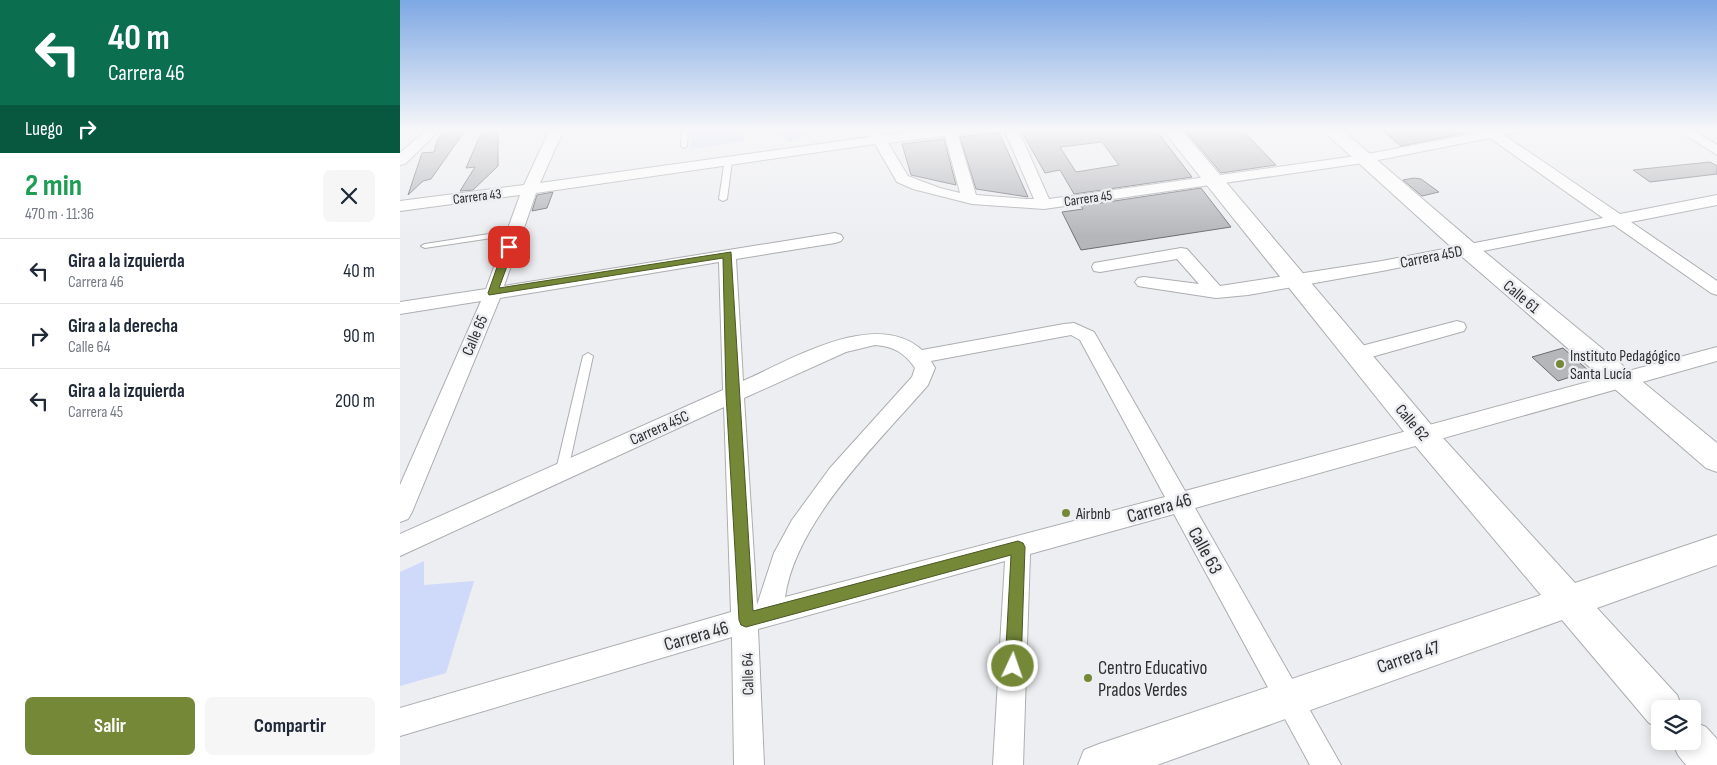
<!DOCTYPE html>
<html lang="es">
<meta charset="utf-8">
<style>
:root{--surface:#fff;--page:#f6f6f7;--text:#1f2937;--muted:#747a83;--line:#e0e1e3;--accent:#748838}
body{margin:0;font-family:"Sofia Sans Condensed",sans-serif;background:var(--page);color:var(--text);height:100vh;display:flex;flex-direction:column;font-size:19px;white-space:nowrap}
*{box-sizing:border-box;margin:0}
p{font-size:16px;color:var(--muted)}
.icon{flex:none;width:28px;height:28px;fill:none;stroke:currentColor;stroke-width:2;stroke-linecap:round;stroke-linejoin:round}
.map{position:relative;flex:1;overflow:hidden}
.drawer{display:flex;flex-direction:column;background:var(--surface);width:400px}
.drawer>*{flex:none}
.top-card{background:#0b6e4f;color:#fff;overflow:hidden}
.fabs{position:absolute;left:1251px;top:700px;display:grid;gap:10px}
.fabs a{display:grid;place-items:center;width:50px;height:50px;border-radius:8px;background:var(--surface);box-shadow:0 2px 12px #0003;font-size:25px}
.pin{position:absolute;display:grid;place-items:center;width:42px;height:42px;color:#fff;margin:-21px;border-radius:10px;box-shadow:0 2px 8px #0006}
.me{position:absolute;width:55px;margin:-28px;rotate:3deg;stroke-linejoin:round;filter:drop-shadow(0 0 4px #0008)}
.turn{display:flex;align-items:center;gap:18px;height:105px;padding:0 25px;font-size:22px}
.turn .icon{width:65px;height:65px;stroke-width:2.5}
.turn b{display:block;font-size:35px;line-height:42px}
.then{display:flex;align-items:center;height:48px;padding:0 25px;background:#0003;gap:10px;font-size:19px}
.round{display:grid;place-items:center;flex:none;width:52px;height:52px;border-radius:8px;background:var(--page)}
.head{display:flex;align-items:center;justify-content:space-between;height:85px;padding:0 25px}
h1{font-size:30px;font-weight:700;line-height:38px;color:#1e9e55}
.button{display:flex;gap:10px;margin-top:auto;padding:10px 25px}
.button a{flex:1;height:58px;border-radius:8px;background:var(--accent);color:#fff;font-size:20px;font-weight:700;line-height:58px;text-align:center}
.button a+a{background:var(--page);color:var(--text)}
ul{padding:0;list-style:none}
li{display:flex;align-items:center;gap:15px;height:65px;padding:0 25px;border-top:1px solid var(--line)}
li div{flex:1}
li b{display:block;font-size:19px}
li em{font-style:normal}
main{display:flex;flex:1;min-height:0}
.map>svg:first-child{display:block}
.green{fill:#cfd9fa}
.building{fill:#b5b6ba;stroke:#6c6d70;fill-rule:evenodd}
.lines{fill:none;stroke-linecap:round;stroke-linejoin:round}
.lane-casing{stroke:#adaeb1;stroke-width:2}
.street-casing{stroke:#adaeb1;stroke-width:2}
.secondary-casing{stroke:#adaeb1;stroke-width:2}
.lane{fill:#fff;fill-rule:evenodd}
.street{fill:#fff;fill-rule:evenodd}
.secondary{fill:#fff;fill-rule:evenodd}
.route{fill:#748838;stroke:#4b5824}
.poi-dot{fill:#748838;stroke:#edeef1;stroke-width:2}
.labels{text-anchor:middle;stroke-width:5;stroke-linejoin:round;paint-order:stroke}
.far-street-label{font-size:14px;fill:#303031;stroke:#edeef1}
.street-label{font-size:16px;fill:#303031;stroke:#edeef1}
.poi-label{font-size:16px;fill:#303031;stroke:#edeef1;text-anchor:start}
.near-street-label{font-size:19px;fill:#303031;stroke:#edeef1}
.near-poi-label{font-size:19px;fill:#303031;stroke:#edeef1;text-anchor:start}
</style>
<main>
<section class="drawer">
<div class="top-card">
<div class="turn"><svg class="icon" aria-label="left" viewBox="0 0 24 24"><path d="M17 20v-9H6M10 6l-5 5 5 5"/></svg><div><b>40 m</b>Carrera 46</div></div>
<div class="then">Luego<svg class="icon" aria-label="right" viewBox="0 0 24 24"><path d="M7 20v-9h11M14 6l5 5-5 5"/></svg></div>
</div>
<div class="head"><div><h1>2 min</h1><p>470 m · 11:36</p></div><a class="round"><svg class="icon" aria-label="close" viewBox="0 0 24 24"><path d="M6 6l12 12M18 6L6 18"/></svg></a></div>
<ul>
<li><svg class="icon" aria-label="left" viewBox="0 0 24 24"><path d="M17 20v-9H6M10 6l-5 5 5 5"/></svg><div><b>Gira a la izquierda</b><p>Carrera 46</p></div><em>40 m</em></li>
<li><svg class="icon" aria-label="right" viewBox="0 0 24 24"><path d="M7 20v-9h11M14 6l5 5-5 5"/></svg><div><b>Gira a la derecha</b><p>Calle 64</p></div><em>90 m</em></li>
<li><svg class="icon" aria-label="left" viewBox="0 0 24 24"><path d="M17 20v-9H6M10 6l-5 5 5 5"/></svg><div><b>Gira a la izquierda</b><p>Carrera 45</p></div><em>200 m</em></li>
</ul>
<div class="button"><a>Salir</a><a>Compartir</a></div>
</section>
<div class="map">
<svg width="1317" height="765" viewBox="0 0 1317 765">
<rect width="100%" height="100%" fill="#edeef1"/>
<g class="green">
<polygon points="291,129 343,129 344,141 291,149"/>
<polygon points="369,129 413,129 417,131 390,142"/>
<polygon points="24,561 24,585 74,581 46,673 0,686 0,572"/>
</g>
<g class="building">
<polygon points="66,129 31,179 23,181 8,195 22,153 34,152 37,141 44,130"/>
<polygon points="83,129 98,129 98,166 73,190 60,191 75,167 66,168"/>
<path d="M620 129H755L792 177 674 194 660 170 645 173ZM702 142 719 165 676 172 660 147Z"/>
<polygon points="784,129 841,129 876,165 821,173"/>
<polygon points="980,129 1063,129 1064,133 1001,146"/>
<polygon points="599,132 628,197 576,189 560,137"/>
<polygon points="544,139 556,185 511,175 502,144"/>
<polygon points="1310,162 1317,166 1317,174 1250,182 1233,170"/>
<polygon points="1014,178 1021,179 1039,192 1022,196 1003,180"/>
<polygon points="801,188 831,227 681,250 662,212 683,209 681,206"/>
<polygon points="153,192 147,208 132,211 137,195"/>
<polygon points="1163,348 1189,371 1158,381 1132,357"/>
</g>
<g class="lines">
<defs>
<g id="lane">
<polygon points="282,129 288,129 287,146 284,148 281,146"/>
<polygon points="325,159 332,161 327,199 323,201 319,199"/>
<polygon points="115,230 119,232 118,234 25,248 21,246 25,244"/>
<polygon points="188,353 193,356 168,470 166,473 162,474 158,473 156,470 183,356"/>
</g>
<g id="street">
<polygon points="27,129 41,129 5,164 0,165 0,153"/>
<path d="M150 129H164L140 183 470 137 465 129H478L483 135 533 129H577L576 132 558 135 576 195 627 199H634L604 129H618L649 199 963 155 1081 132 1080 129H1122L1121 132 1104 135 1220 214 1317 195V205L1231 222 1317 281V295L1311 293 1214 225 982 271 848 295 816 298 744 287 738 286 735 282 738 278 744 277 799 284 777 259 700 272 694 271 692 267 694 263 700 262 781 248 787 249 820 286 982 261 1203 218 1090 138 963 163 644 209 572 204 513 189 497 182 475 144 136 193 104 286 435 233 441 235 443 238 441 241 435 243 336 259 343 381C391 360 475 308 522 350L664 324 674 323 694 332 785 491 1317 347V361L795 508 941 765H910L774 514 630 554 623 765H593L605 561 358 629 364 765H334L332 637 0 736V708L331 612 324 407 0 556V534L323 390 319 262 100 298 12 512 8 519 0 522V485L81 301 0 314V302L86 289 120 195 0 211V201L124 185ZM545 136 560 193 540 188 508 176 488 143ZM671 335 680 340 765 497 385 597C396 520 479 442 528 385L535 368 531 361ZM475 345C493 346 505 353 515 368L512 377 430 468 392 520 374 553 357 605 344 398 446 352Z"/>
<polygon points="1276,129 1292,129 1317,145 1317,155"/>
<polygon points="1057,321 1064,323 1066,327 1064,331 957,361 950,359 947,354 950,349"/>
</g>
<g id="secondary">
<polygon points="762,129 781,129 1033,427 1175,583 1317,535 1317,565 1197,608 1277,695 1283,709 1260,709 1260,727 1249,723 1162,620 757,765 678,765 684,750 699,744 1141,595 1013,443"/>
<polygon points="921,129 941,129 1075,244 1317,443 1317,472 1306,468 1059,254"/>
<polygon points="1292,721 1306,727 1317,739 1317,765 1286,765 1278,755 1272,741 1292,741"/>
</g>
</defs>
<use href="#lane" class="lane-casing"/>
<use href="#street" class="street-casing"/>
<use href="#secondary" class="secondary-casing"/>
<use href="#lane" class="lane"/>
<use href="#street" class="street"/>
<use href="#secondary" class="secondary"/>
</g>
<linearGradient id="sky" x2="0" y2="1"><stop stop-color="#7ea8e4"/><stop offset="0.55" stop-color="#f7f7f9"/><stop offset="1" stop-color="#f7f7f9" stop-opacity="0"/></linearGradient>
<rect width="1317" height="236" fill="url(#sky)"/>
<polygon class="route" points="109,244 114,247 99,288 331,252 353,611 618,541 623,543 625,547 621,666 618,671 613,674 607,671 605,666 611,555 346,627 341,625 339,620 326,394 323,258 89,295 88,293 104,247"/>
<g class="poi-dot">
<circle cx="1160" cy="364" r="5"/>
<circle cx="666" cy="513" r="5"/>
<circle cx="688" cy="678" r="5"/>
</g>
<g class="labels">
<g class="far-street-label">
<text transform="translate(77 196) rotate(-7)" y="5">Carrera 43</text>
<text transform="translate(688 198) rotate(-8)" y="5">Carrera 45</text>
</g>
<g class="street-label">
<text transform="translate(1031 256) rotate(-11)" y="6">Carrera 45D</text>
<text transform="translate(1122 296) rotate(40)" y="6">Calle 61</text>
<text transform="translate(74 335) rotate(-67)" y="6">Calle 65</text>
<text transform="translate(1013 422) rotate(50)" y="6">Calle 62</text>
<text transform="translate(259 427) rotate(-24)" y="6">Carrera 45C</text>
<text transform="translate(347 674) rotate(-91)" y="6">Calle 64</text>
</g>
<g class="poi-label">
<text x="1170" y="361">Instituto Pedagógico<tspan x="1170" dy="18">Santa Lucía</tspan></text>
<text x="676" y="519">Airbnb</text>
</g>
<g class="near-street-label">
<text transform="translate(759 507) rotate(-16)" y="7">Carrera 46</text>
<text transform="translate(806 550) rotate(61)" y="7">Calle 63</text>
<text transform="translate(296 635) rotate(-16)" y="7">Carrera 46</text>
<text transform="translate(1008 656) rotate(-19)" y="7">Carrera 47</text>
</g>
<g class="near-poi-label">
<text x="698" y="674">Centro Educativo<tspan x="698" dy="22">Prados Verdes</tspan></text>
</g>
</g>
</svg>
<div class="fabs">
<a><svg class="icon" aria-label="layers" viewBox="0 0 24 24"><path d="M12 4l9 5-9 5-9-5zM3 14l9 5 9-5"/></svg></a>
</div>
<div class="pin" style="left:109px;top:247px;background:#d93025"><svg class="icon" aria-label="arrive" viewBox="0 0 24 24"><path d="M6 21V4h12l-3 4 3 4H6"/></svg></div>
<svg class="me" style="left:613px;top:666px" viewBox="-20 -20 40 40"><circle r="17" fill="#748838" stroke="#fff" stroke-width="3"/><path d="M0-11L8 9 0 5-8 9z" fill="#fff"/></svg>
</div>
</main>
